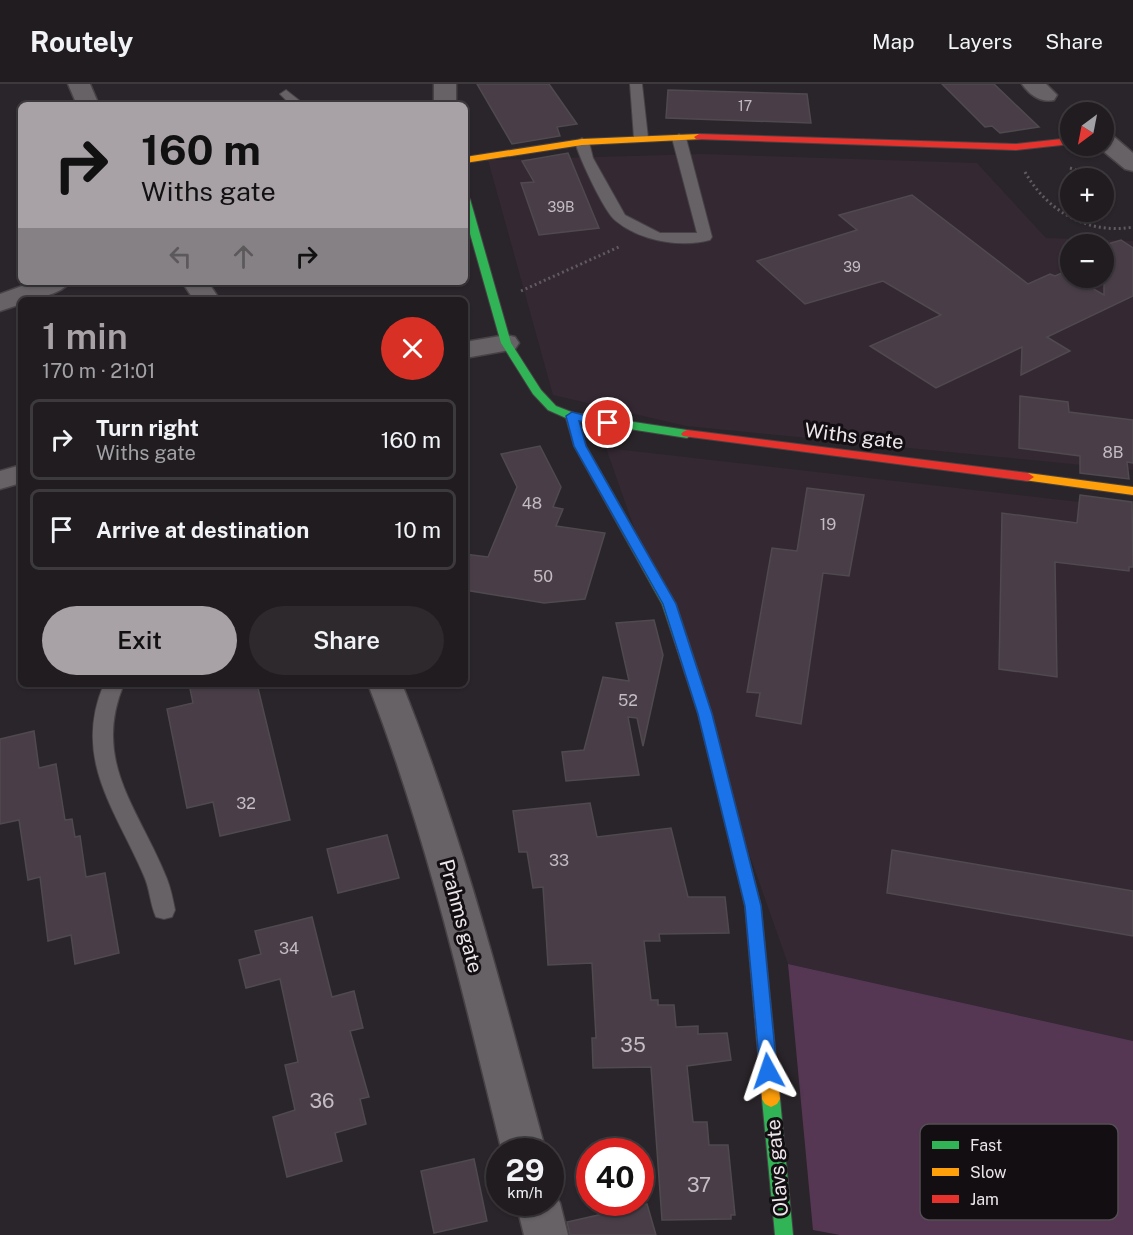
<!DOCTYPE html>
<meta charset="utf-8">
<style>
:root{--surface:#201c20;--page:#2d292d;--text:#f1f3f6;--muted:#a2a1a5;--line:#3d3a3e;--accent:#a8a2a7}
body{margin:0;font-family:"Public Sans",sans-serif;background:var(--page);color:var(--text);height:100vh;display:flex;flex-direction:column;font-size:22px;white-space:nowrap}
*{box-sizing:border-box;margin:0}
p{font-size:20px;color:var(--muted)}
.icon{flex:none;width:33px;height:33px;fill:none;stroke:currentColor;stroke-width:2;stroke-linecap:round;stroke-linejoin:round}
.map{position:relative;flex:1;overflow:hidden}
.sheet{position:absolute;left:18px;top:213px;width:450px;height:390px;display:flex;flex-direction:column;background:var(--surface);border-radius:9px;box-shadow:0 2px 4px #0004,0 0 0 2px var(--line)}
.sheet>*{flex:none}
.guide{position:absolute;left:18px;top:18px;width:450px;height:183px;border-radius:9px;box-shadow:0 2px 4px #0004,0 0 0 2px var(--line);background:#a8a2a7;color:#111;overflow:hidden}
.needle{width:39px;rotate:212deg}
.controls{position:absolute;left:1060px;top:18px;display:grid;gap:12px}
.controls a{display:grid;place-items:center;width:54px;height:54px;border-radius:50%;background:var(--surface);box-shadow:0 2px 4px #0004,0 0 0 2px var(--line);font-size:30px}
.speed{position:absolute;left:486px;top:1054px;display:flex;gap:12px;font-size:30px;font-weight:700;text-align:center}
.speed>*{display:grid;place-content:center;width:78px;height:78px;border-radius:50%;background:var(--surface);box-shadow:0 2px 4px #0004,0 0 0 2px var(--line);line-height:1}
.speed small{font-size:15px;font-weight:400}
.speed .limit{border:9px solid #d22;background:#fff;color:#111}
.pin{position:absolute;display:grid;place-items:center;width:51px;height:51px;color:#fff;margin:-26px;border:3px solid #fff;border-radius:50%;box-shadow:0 2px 6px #0007}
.me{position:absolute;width:66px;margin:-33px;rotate:355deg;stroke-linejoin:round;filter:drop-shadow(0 0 4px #0008)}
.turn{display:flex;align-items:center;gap:21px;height:126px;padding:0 24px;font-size:27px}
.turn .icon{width:78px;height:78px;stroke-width:2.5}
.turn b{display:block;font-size:42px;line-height:51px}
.lanes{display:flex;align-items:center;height:57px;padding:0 24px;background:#0003;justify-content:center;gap:30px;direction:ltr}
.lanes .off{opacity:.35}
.round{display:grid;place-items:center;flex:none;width:63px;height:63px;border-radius:32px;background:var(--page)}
.head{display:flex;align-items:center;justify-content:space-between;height:102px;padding:0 24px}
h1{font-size:36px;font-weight:600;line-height:45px;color:var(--accent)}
.action{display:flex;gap:12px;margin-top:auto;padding:12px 24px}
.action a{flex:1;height:69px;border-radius:36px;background:var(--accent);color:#111;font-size:24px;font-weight:600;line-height:69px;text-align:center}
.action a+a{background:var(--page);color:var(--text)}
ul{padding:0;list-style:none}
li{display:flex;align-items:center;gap:18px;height:81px;margin:0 12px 9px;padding:0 12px;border:3px solid var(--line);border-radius:9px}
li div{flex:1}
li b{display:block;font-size:22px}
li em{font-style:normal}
header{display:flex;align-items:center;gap:36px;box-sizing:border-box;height:84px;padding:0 30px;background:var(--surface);border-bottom:2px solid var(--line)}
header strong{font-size:28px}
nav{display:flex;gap:33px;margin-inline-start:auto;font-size:21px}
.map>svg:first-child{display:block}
.built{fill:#342833;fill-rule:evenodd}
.green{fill:#553754}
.building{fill:#493e48;stroke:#4f4a4e;stroke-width:1.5}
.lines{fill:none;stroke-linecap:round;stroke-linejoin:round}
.lane-casing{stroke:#464245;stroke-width:2}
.street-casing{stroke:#464245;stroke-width:3}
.fast-casing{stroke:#464245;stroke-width:2}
.slow-casing{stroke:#464245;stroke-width:2}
.jam-casing{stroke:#464245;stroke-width:2}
.path{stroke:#5f5b5f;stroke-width:3;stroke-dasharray:2 3;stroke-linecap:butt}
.lane{fill:#666266;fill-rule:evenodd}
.street{fill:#666266;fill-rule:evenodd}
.fast{fill:#30b455;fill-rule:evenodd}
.slow{fill:#ff9f0a;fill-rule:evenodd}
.jam{fill:#e5322d;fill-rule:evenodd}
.route{fill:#1a73e8;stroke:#114b97;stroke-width:1.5}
.labels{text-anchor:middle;stroke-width:6;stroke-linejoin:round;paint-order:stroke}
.far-number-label{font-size:14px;fill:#c3bcc2}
.number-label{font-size:16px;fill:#c3bcc2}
.street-label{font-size:20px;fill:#ece6eb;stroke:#120e11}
.near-number-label{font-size:20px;fill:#c3bcc2}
.key{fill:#120e11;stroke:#534f52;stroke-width:1.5}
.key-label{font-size:16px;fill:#ece6eb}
</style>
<header>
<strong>Routely</strong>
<nav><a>Map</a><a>Layers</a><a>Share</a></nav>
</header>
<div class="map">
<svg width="1133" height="1151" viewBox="0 0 1133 1151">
<rect width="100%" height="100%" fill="#2a252a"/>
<g class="built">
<path d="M702 70 977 79 1046 154 1133 157V386L686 342 553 311 488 76ZM1071 160H1104V194H1071Z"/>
<polygon points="606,364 1133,424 1133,957 788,880"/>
</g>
<polygon class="green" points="788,880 1133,957 1133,1151 840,1151 813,1146"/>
<g class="building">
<polygon points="477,0 549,0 577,40 557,43 560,52 512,60"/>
<polygon points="942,0 994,0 1039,43 1000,49 992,42 985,43"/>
<polygon points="668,6 807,10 811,39 666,34"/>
<polygon points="568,69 599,144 539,151 521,99 534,98 522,77"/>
<polygon points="912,111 1028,200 1050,190 1055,192 1064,188 1104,211 1104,161 1121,156 1133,164 1133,212 1047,253 1070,267 1021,291 1022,263 936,304 870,262 941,231 883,197 805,220 757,177 857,146 839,131"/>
<polygon points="1020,312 1068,318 1069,328 1133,336 1133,379 1127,378 1129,395 1080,389 1080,372 1019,364"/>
<polygon points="540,362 561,403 553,423 563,425 556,442 605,449 585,515 544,519 465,506 465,470 488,473 517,403 501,370"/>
<polygon points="807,404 864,411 849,492 823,489 801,640 756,632 760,609 747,608 772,464 797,467"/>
<polygon points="1080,411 1132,418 1133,483 1129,483 1129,487 1055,478 1057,593 999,585 1002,429 1077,439"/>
<polygon points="654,536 663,571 643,662 637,634 628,633 639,691 566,697 562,668 584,666 603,593 629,597 616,539"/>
<polygon points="189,600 257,600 290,736 220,752 213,718 187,724 167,625 193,619"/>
<polygon points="34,647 39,684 56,680 65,736 72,735 75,753 80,752 86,793 105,789 119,869 75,880 71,851 48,857 40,793 28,796 19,736 0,740 0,655"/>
<polygon points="590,719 597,753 671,744 688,813 725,813 729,849 659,850 660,857 644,857 651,916 658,916 658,921 674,921 676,943 698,942 698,950 727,949 731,976 687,982 693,1038 707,1038 709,1061 728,1061 735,1131 731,1131 731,1135 662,1136 651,983 593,984 592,954 596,954 592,879 548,881 543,803 533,804 527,768 519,768 513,727"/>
<polygon points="387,751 399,794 338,809 327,765"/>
<polygon points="892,766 1133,807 1133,852 887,809"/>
<polygon points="312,833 332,913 354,907 363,944 350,947 369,1013 360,1015 366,1040 335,1049 342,1077 287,1093 273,1033 295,1026 285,981 298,978 280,895 246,904 239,876 261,870 255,847"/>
<polygon points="474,1075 487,1137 434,1149 421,1087"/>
<polygon points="647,1120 656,1151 570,1151 567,1138"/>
</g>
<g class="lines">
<defs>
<g id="lane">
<polygon points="630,0 642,0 648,54 641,58 634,54"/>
<polygon points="286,6 305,21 291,21 280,10"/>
<path d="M679 50 686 54 712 153 710 156C680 164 640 157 616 137 604 128 579 73 575 58L582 54 589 58 593 74 625 131 660 149H697L672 54Z"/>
<path d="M104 600H124C91 678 140 726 167 795 171 805 173 816 175 826L172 833 164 835 156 833C150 820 150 805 144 792 116 726 72 675 104 600Z"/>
</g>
<g id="street">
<polygon points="68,0 90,0 99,21 77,21"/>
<rect x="434" y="0" width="22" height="21"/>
<path d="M1022 0H1046L1057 11 1054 16C1040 19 1030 11 1022 0Z"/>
<polygon points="1104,49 1112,51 1133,69 1133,87 1125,85 1097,62 1104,62"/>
<path d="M33 198H70C61 210 35 216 21 216V220L0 227V210Z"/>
<polygon points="182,198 208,198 220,216 194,216"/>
<polygon points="506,251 515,253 519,259 515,265 465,274 465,258"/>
<polygon points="21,381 21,399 0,405 0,387"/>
<path d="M368 600H402C463 752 503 910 546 1068H502C463 910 427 752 368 600Z"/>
<polygon points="550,1103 560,1119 568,1151 524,1151 516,1119 550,1119"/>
</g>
<g id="fast">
<polygon points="465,112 470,115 511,259 541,306 556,322 574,329 687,346 693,350 687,354 578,337 586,362 676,520 688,556 686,559 681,561 674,556 662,520 574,362 566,334 548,326 533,310 501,259 465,132"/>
<polygon points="771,1007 777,1010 780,1015 793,1151 775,1151 762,1015 765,1010"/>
</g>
<g id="slow">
<polygon points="699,50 704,53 702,55 582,61 465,79 465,73 582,55"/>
<polygon points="1028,389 1133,403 1133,411 1024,396 1022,393 1024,390"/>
<polygon points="681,551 688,556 712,630 761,822 780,1015 777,1020 771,1023 765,1020 762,1015 745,822 698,630 674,556"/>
</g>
<g id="jam">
<polygon points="699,50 1016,60 1071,54 1071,60 1016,66 696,55 694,53"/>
<polygon points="687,346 1028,389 1034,393 1028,397 683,352 681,350 683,348"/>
</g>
</defs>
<use href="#lane" class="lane-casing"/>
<use href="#street" class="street-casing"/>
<use href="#fast" class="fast-casing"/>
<use href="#slow" class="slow-casing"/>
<use href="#jam" class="jam-casing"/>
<g class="path">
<polyline points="1070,84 1101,94"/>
<path d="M1025 88C1047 127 1088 151 1133 143"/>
<polyline points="521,207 621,162"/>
</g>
<use href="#lane" class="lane"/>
<use href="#street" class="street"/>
<use href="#fast" class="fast"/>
<use href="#slow" class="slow"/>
<use href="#jam" class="jam"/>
</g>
<polygon class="route" points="572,328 614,339 608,342 579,337 586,362 676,520 712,630 761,822 777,987 774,992 768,994 762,992 760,987 745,822 698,630 663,520 574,362 566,332"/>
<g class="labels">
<g class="far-number-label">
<text x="745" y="27">17</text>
<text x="561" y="128">39B</text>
<text x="852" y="188">39</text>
</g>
<g class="number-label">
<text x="1113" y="374">8B</text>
<text x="532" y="425">48</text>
<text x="828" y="446">19</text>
<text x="543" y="498">50</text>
<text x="628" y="622">52</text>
<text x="246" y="725">32</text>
<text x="559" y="782">33</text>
<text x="289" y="870">34</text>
</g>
<g class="street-label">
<text transform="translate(854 352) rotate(7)" y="7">Withs gate</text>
<text transform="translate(461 832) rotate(75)" y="7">Prahms gate</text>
<text transform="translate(777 1084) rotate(-95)" y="7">Olavs gate</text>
</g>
<g class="near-number-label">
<text x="633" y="968">35</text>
<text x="322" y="1024">36</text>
<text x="699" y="1108">37</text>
</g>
</g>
<rect x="920" y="1040" width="198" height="96" rx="9" class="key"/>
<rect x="932" y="1057" width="27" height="8" fill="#30b455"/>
<rect x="932" y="1084" width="27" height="8" fill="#ff9f0a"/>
<rect x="932" y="1111" width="27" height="8" fill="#e5322d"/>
<g class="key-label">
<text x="970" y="1067">Fast</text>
<text x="970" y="1094">Slow</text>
<text x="970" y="1121">Jam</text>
</g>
</svg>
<div class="controls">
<a><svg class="needle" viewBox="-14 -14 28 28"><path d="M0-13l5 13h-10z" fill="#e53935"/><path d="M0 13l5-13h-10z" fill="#a2a1a5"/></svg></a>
<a>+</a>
<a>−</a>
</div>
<div class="speed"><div>29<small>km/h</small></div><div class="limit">40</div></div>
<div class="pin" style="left:608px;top:339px;background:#d93025"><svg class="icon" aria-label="arrive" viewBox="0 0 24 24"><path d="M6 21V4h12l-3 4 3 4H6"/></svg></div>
<svg class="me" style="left:768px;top:987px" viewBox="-20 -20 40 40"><path d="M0-17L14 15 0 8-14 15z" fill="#1a73e8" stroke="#fff" stroke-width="4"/></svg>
<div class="guide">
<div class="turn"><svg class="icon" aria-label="right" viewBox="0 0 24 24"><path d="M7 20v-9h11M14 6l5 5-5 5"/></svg><div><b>160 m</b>Withs gate</div></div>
<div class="lanes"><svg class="icon off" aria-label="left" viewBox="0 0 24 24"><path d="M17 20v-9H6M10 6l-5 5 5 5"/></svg><svg class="icon off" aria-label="ahead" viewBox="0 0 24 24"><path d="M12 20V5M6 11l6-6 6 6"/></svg><svg class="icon" aria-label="right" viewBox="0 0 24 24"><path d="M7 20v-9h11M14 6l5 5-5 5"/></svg></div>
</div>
<section class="sheet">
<div class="head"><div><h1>1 min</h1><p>170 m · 21:01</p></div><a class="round" style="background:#d93025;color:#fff"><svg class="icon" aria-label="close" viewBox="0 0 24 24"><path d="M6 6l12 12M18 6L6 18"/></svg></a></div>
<ul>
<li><svg class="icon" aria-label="right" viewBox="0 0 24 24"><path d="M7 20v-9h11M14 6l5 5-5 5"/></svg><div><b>Turn right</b><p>Withs gate</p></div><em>160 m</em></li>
<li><svg class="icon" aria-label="arrive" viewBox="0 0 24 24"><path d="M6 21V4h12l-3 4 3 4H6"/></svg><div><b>Arrive at destination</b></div><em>10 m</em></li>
</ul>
<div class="action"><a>Exit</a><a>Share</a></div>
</section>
</div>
